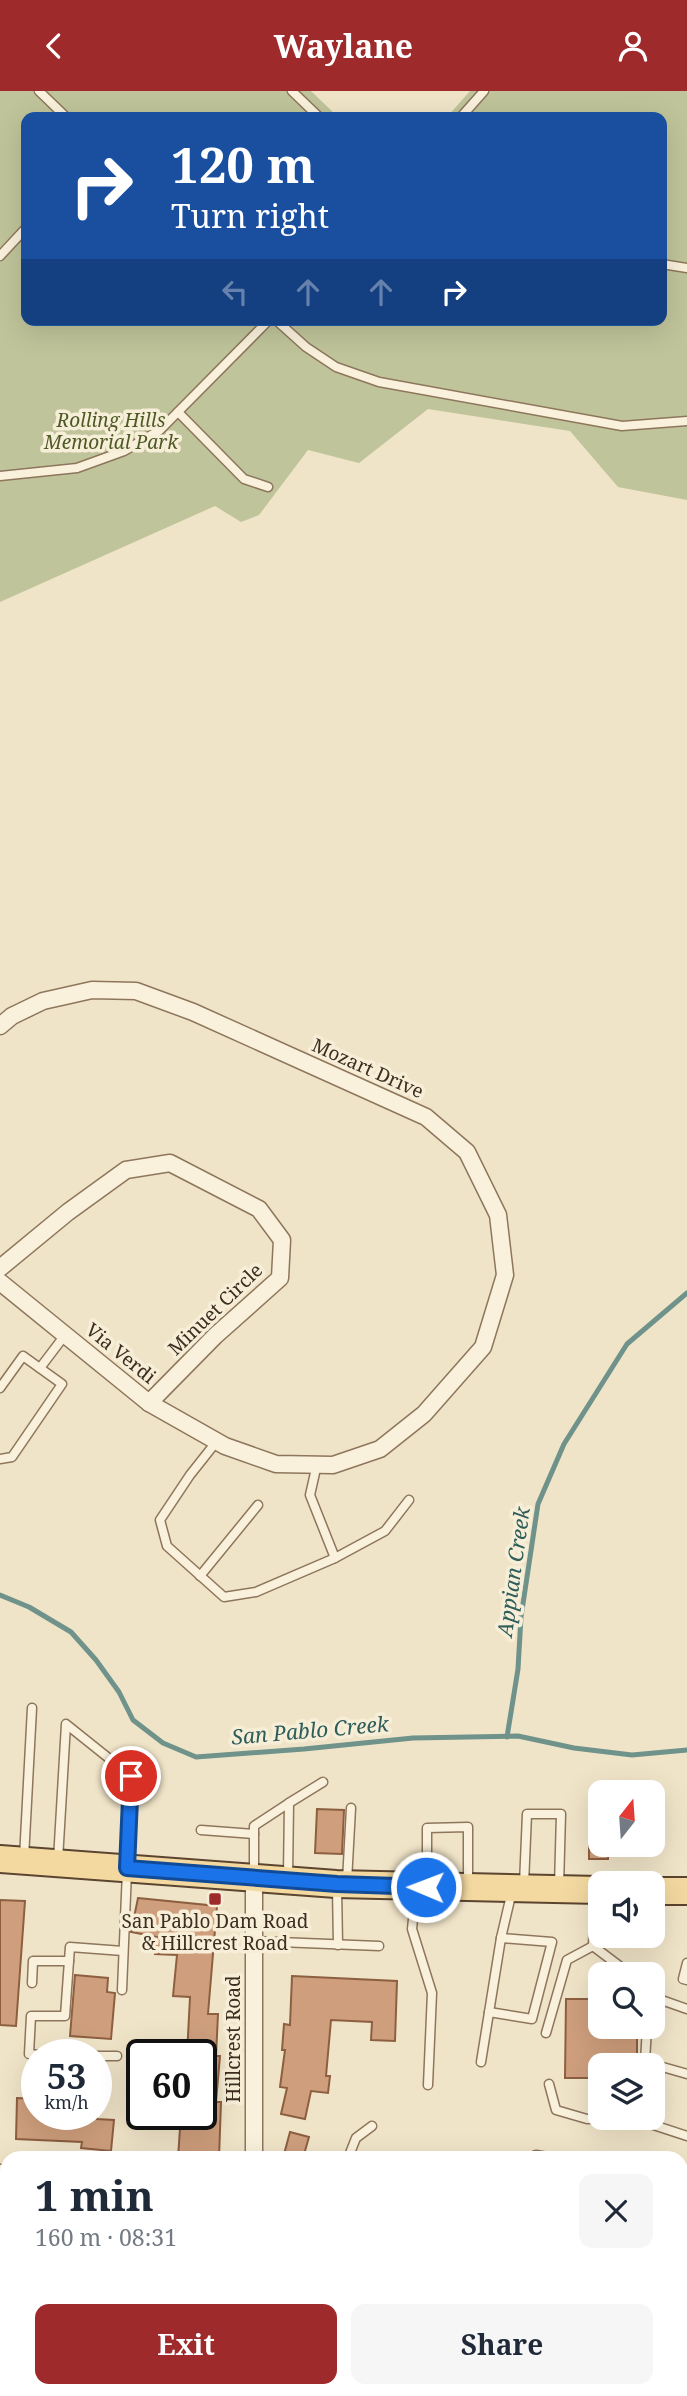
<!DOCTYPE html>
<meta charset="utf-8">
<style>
:root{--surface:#fff;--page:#f6f6f7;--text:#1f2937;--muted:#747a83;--accent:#9e2a2b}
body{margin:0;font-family:"Noto Serif",serif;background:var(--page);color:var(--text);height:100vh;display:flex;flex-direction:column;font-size:26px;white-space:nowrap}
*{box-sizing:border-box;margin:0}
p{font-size:23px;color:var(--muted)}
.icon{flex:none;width:38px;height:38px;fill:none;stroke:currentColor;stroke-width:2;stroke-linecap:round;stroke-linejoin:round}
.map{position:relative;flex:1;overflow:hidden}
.details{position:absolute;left:0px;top:2060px;width:688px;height:247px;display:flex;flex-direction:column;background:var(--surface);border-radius:21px 21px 0 0;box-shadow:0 7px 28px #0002}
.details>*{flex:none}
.banner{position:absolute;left:21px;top:21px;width:646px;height:214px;border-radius:14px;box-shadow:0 7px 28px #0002;background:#1a4fa0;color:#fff;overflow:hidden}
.needle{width:46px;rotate:17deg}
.controls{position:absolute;left:588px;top:1689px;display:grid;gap:14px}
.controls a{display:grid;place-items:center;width:77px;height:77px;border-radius:14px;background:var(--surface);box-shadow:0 7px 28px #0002;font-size:35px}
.speed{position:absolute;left:21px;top:1948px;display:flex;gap:14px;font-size:35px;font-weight:700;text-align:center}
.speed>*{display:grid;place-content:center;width:91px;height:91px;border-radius:50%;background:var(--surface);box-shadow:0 7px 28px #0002;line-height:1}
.speed small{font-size:18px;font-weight:400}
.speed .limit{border:4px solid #111;border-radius:10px;background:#fff;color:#111}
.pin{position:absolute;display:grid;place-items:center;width:60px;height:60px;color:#fff;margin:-30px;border:4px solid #fff;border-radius:50%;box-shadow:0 2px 7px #0007}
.me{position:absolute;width:77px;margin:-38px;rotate:271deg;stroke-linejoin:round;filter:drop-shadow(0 0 5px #0008)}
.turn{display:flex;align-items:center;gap:24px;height:147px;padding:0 35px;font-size:32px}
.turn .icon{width:91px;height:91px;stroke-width:2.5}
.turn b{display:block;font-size:49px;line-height:60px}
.lanes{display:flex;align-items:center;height:66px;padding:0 35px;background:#0003;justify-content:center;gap:35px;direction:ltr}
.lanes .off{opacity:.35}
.round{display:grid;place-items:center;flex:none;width:74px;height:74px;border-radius:14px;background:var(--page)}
.headline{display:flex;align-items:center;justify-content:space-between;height:119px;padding:0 35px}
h1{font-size:42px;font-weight:700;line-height:52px}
.button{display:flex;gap:14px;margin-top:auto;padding:14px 35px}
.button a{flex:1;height:80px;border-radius:14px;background:var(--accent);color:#fff;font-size:28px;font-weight:700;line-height:80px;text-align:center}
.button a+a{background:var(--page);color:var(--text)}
header{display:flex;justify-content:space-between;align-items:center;height:91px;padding:0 35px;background:var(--accent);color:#fff;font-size:32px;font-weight:700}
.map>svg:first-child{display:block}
.cemetery{fill:#bfc49a}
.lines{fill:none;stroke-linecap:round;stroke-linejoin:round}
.stream{stroke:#6f938a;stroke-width:5}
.building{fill:#cf9f7d;stroke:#8d5f41;stroke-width:2}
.lane-casing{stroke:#8d765c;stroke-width:11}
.street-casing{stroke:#8d765c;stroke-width:19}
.primary-casing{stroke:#5b4430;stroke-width:30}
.lane{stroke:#faf1dc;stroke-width:8}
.street{stroke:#faf1dc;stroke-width:16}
.primary{stroke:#f3d9a0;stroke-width:26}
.route-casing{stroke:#114b97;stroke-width:18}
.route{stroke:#1a73e8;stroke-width:12}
.poi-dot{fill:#9e2a2b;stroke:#f7eed8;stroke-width:2.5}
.labels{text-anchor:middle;stroke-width:7;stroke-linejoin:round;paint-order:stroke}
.park-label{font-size:19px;font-style:italic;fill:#4d5a26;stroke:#f7eed8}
.street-label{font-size:19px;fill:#3d2e20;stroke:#f7eed8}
.poi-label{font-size:19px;fill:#3d2e20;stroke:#f7eed8}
.water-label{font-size:21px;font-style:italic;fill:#2f5d5a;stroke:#f7eed8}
</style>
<header><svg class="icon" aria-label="back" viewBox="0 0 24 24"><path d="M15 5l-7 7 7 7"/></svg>Waylane<svg class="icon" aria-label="person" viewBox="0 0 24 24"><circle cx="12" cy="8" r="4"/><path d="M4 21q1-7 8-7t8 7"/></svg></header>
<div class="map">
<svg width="687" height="2305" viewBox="0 0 687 2305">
<rect width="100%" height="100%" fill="#f0e4c8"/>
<polygon class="cemetery" points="0,0 311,0 338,26 26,26 26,229 662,229 662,26 447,26 470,0 687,0 687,409 618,396 570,340 428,318 359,372 308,359 259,424 241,431 215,415 0,511"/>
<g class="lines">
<g class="stream">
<polyline points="0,1504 29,1516 71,1541 96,1569 119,1601 133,1629 163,1652 196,1666 304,1658 413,1647 518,1645 574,1657 632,1664 687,1659"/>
<polyline points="507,1646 518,1578 521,1526 538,1413 564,1353 627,1253 687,1202"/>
</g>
</g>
<g class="building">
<polygon points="317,1718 344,1719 342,1763 315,1762"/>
<rect x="589" y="1754" width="19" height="14"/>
<polygon points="138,1807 217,1815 208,1923 218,1923 216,1965 220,1965 216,2011 221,2011 219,2067 178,2067 181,2023 201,2023 201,1964 187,1964 190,1906 173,1905 177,1864 155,1863 157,1846 131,1841"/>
<polygon points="0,1809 25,1810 16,1935 0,1934"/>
<polygon points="75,1884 108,1887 107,1901 115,1902 111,1948 70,1945"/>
<polygon points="292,1885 397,1890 395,1950 371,1949 372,1931 331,1929 326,1985 330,1985 328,2002 311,2000 305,2028 281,2023 287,1997 280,1996 285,1959 282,1959 284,1933 290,1934"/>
<polygon points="566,1908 600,1908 600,1936 637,1936 637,1974 600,1974 600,1987 565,1987"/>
<polygon points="17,2007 37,2008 37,2023 97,2023 97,2028 114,2029 111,2060 81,2057 82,2051 16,2048"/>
<polygon points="290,2041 309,2046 303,2067 283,2067"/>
</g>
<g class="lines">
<defs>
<g id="lane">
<polyline points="39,0 66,26"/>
<polyline points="292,0 319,26"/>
<polyline points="461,26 484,0"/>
<polyline points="0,165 26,137"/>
<polyline points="662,173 687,177"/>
<polyline points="276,229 306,256 336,276 379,291 622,335 687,330"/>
<polyline points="178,321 244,388 268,396"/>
<polyline points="0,385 77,377 124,360 160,339 269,229"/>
<polyline points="40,1277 65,1244"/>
<polyline points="0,1297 23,1265 62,1293 12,1366 0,1368"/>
<polyline points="217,1350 190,1384 160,1429 167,1455 224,1506 256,1501 335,1467"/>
<polyline points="317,1373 310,1404 335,1467 385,1440 409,1409"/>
<polyline points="200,1485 258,1414"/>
<polyline points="289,1712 323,1691"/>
<polyline points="201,1739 254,1743"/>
<polyline points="24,1767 32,1617"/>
<polyline points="58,1769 66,1633 131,1685 122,1899"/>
<polyline points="254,1784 254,1735 289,1712 288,1784"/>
<polyline points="347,1790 351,1717"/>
<polyline points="427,1792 427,1737 468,1736 468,1791"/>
<polyline points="524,1793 527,1723 561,1723 559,1795"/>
<polyline points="337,1797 338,1854"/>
<polyline points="416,1799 412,1838 432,1902 428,1994"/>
<polyline points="253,1850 379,1855"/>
<polyline points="593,1855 595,1802"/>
<polyline points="687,1872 683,1888 687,1889"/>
<polyline points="32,1892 33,1870 69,1870"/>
<polyline points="653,1906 687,1918"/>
<polyline points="489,1921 532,1928 552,1851 501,1847"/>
<polyline points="647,1936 645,1971 687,1983"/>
<polyline points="546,1942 567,1869 593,1855 630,1883"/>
<polyline points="41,1964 29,1963 31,1925 65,1925 70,1856 123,1860"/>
<polyline points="96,1965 117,1965"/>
<polyline points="481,1971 501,1847 512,1800"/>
<polyline points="549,1993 556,2019 587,2028 629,2027"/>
<polyline points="629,2026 687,2045"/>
<polyline points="348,2067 356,2047 372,2035"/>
<polyline points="530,2067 536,2064 553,2067"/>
</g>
<g id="street">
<polyline points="0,935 12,925 43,910 92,899 136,900 193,921 426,1026 467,1061 498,1124 505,1184 483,1256 424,1323 380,1358 333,1374 276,1373 225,1355 149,1312 0,1191"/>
<polyline points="0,1177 68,1121 126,1079 170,1072 259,1118 282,1149 280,1187 215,1245 149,1312"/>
<polyline points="254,1787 254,2067"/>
<polyline points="0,2082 7,2083"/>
<polyline points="200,2305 206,2300"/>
</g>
<g id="primary">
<polyline points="0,1768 336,1793 600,1799"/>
<polyline points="653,1800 687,1800"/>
</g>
</defs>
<use href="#lane" class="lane-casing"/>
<use href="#street" class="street-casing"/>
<use href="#primary" class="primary-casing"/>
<use href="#lane" class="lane"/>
<use href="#street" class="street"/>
<use href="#primary" class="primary"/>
</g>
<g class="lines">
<defs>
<polyline id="route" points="131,1685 127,1777 337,1793 426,1796"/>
</defs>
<use href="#route" class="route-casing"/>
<use href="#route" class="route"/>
</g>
<rect class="poi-dot" x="208" y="1801" width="14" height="14" rx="3.5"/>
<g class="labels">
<g class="park-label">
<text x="111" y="336">Rolling Hills<tspan x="111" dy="22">Memorial Park</tspan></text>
</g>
<g class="street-label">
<text transform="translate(368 977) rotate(24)" y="7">Mozart Drive</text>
<text transform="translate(215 1218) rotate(-44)" y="7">Minuet Circle</text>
<text transform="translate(121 1262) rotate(39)" y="7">Via Verdi</text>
<text transform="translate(233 1948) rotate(-90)" y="7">Hillcrest Road</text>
</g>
<g class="poi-label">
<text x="215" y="1837">San Pablo Dam Road<tspan x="215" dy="22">&amp; Hillcrest Road</tspan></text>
</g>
<g class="water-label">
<text transform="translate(514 1481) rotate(-82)" y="7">Appian Creek</text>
<text transform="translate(310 1640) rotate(-5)" y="7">San Pablo Creek</text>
</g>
</g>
</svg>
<div class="controls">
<a><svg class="needle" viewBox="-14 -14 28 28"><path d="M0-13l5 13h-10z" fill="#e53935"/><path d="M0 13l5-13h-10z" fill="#747a83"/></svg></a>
<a><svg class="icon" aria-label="sound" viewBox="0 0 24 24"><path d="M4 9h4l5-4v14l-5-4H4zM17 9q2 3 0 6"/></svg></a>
<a><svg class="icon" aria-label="search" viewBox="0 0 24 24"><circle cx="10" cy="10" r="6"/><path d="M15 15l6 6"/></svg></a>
<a><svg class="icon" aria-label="layers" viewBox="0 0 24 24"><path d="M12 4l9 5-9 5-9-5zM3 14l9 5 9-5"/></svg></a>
</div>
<div class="speed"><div>53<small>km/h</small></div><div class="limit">60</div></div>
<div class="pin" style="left:131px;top:1685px;background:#d93025"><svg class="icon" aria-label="arrive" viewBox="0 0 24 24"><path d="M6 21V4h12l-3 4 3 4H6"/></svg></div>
<svg class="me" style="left:426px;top:1796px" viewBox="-20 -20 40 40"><circle r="17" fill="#1a73e8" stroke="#fff" stroke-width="3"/><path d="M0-11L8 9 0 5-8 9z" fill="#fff"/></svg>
<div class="banner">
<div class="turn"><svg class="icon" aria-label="right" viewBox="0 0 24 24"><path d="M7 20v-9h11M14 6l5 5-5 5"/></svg><div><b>120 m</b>Turn right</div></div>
<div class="lanes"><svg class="icon off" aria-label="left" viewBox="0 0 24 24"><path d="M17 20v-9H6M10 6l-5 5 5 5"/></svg><svg class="icon off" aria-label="ahead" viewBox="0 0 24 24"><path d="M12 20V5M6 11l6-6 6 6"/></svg><svg class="icon off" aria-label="ahead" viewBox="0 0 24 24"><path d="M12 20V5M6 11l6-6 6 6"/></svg><svg class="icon" aria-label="right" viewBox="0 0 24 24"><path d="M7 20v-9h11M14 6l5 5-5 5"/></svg></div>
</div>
<section class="details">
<div class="headline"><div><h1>1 min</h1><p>160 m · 08:31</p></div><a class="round"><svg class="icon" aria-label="close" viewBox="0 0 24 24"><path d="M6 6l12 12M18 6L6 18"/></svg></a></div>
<div class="button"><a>Exit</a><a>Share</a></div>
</section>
</div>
